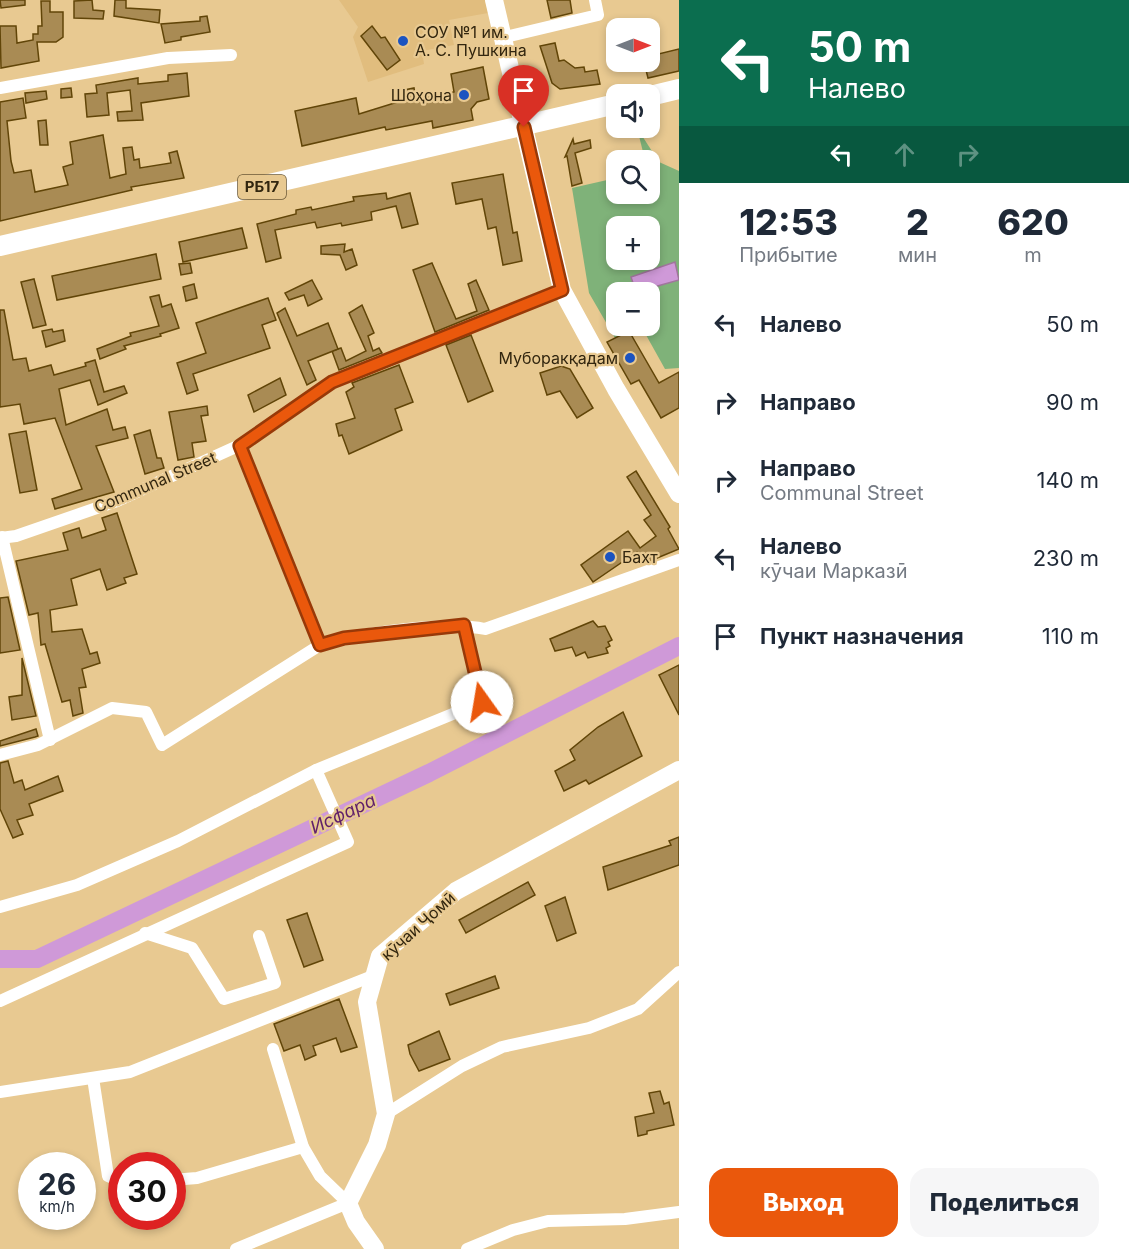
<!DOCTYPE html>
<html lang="ru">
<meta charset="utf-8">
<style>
:root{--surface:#fff;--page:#f6f6f7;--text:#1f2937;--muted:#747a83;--accent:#ea580c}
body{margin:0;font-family:Inter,sans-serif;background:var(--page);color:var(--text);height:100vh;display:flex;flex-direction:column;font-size:22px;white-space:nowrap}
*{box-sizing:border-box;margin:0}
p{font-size:20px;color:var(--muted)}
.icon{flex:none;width:33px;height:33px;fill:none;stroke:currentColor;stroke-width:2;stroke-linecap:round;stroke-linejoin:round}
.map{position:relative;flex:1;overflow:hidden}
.panel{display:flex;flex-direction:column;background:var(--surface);width:450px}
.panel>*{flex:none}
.banner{background:#0b6e4f;color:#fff;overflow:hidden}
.needle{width:39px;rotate:90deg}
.controls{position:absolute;left:606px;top:18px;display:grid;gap:12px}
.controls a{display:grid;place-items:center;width:54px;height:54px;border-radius:12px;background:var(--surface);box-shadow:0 3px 9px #0003;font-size:30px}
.speed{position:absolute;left:18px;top:1152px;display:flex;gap:12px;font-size:30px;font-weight:700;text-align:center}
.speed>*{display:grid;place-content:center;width:78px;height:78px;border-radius:50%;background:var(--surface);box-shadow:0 3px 9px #0003;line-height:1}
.speed small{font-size:15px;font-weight:400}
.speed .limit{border:9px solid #d22;background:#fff;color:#111}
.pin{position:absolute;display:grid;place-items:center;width:51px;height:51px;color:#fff;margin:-62px -26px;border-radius:50% 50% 50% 0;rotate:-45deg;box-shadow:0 0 6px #0007}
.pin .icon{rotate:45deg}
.me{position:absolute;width:66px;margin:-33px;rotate:347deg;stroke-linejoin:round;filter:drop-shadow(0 0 4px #0008)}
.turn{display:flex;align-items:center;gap:21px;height:126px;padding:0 30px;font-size:27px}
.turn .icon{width:78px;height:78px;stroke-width:2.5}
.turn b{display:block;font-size:42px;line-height:51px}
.lanes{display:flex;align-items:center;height:57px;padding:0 30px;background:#0003;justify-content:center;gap:30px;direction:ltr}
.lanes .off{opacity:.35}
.eta{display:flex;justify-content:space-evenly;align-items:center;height:102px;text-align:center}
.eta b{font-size:36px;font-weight:800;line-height:42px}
.action{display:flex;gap:12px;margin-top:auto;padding:12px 30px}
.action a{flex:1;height:69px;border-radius:18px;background:var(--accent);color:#fff;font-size:24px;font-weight:800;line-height:69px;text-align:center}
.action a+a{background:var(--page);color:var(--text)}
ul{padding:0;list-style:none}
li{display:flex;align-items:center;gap:18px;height:78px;padding:0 30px}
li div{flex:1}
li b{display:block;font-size:22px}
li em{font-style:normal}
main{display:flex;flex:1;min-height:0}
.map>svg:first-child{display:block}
.built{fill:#e1bd7e}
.green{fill:#7fb279;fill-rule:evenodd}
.water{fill:#cf99d8;stroke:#a0769c;stroke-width:1.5}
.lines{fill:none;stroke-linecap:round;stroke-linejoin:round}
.river{stroke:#cf99d8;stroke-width:18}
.building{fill:#a98b54;stroke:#614508;stroke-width:1.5}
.minor{stroke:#fff;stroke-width:12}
.secondary{stroke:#fff;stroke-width:18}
.primary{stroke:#fff;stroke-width:20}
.route-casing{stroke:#983908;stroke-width:15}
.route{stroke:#ea580c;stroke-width:10}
.poi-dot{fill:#1b53c0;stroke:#e8c991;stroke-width:2}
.labels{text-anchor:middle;stroke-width:4.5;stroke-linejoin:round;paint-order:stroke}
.shield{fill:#e8c991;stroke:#695736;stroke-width:1.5}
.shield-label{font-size:15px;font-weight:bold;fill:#32260f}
.poi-label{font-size:16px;fill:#32260f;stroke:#e8c991;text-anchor:start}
.street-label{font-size:16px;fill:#32260f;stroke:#e8c991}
.water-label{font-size:18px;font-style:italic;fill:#601f6a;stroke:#e8c991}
</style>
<main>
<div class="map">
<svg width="679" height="1249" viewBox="0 0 679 1249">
<rect width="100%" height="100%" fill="#e8c991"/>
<polygon class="built" points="339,0 485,0 488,13 449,20 454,45 422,51 424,64 368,82 353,37 358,27"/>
<path class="green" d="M637 128 659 162 679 171V368L665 369 641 326H650V292H616V326H636L615 338 589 293 572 188 616 178V194H650V160H645ZM616 226H650V260H616Z"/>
<polygon class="water" points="675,262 679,280 636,292 631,277"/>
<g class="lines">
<polyline class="river" points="0,959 37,959 429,773 679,646"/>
</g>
<g class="building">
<polygon points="0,0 25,0 25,5 1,8"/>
<polygon points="92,0 93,10 104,11 103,19 74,18 74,1"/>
<polygon points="115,0 126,0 126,8 160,10 159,23 114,16"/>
<polygon points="547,0 570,0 572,13 551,18"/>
<polygon points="41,1 50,1 50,12 63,12 63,37 56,42 37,42 39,61 1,68 0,26 16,26 17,43 33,40 33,34 38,34 38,26 42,26"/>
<polygon points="207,16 210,32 181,37 181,40 165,43 161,24 200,21 200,17"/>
<polygon points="372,26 381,38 385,37 400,60 387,70 361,36"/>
<polygon points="555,43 559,61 564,60 575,68 584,67 585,72 597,70 600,84 560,89 552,83 540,46"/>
<polygon points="679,49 679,71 648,78 644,62 650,62 650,56"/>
<polygon points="483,67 489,99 477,102 471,109 473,120 433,128 432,121 386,130 385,127 302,146 295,111 356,98 359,114 401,101 399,91 414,88 416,100 454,92 451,74"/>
<polygon points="187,73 189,96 141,103 143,120 118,121 117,112 132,111 130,90 107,93 109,115 87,117 85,94 97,93 96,85 138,78 138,84 168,81 168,75"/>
<polygon points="71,88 72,97 61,98 61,89"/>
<polygon points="46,91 47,99 26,103 25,93"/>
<polygon points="23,98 26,118 7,121 11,161 14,173 31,170 35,192 68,185 63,167 73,164 70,142 103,135 110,178 126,174 123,148 132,147 134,160 139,159 140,168 171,163 169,153 177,151 184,178 131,187 132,190 0,221 0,102"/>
<polygon points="46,120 48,145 40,145 38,121"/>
<polygon points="573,139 574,144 590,140 591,148 575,153 582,183 572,186 567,156 565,157"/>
<polygon points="503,174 513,233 517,232 522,261 503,265 496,227 488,229 482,199 456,204 452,183"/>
<polygon points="386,193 387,199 410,193 418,224 402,228 396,206 371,212 372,220 342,226 341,223 317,228 315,222 275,230 281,258 266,262 257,224 296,214 296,210 311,207 312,210 354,201 353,197"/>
<polygon points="242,228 247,248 183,262 179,242"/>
<polygon points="345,244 344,252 352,249 357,265 346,270 340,255 321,254 321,246"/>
<polygon points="156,254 161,279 57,300 52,276"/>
<polygon points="190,263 192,273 181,275 179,264"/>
<polygon points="432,263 456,319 477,311 468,284 476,280 489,310 435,332 413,270"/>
<polygon points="34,279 46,325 33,328 21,282"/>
<polygon points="312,280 322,299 308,306 304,295 289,300 285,293"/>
<polygon points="194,284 197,298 186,301 183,287"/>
<polygon points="159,295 162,307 171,304 179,328 160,334 161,336 124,346 126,349 100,359 97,349 131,336 130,333 159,326 150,297"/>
<polygon points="268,298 276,320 262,325 270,348 193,374 198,390 187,394 177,363 206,353 196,323"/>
<polygon points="362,305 374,333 368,336 373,351 379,348 382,353 339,370 332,351 341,348 346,361 366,351 349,313"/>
<polygon points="285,308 297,336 328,323 338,349 308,361 316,380 307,385 277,313"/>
<polygon points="0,310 4,310 13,360 26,358 29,371 51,365 54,375 86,366 85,363 95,360 104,392 124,386 127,393 98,405 90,380 59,389 66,425 107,409 113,430 125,427 128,438 96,446 114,492 55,509 52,499 82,489 55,418 24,424 20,404 0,407"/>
<polygon points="52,329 53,332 63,330 65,341 46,347 42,331"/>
<polygon points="629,331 659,383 679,372 679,408 661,418 639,380 631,384 607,342"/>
<polygon points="471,335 493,391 468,402 446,345"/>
<polygon points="399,365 413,402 395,409 402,430 349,454 342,435 339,436 336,424 355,418 346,392 354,387 352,383"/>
<polygon points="561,366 570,369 593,408 577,418 560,391 547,395 540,373"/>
<polygon points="280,378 286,395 254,412 248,395"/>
<polygon points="207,406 208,415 201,416 206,441 192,443 194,457 178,460 169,412"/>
<polygon points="150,430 157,458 161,458 164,468 145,474 134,435"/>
<polygon points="26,431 37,490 20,493 9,434"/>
<polygon points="636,471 670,527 668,529 679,549 645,563 637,552 593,582 581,565 628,531 640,548 656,536 644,520 651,515 627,477"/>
<polygon points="117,513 137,574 124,578 126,583 107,590 100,569 71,579 77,605 50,610 52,632 82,629 90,654 97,652 100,663 82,669 86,687 79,688 83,713 73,716 70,700 62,702 45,644 41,645 38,613 29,615 16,561 68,550 63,533 79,528 82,538 106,530 102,518"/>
<polygon points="8,597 20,650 0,653 0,598"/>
<polygon points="593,621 598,627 605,626 612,640 608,642 610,646 606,648 608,653 588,658 585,652 576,656 572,647 555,651 550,639"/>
<polygon points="22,658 36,716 12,720 9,697 22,695"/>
<polygon points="679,665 679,715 659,675"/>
<polygon points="623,712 642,756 589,784 586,780 564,791 555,771 575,760 570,750 598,727"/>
<polygon points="36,729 38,736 35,737 0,746 0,741"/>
<polygon points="8,761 14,783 22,780 25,790 58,776 63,791 29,804 33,815 17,820 23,834 13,838 0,809 0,763"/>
<polygon points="679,837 679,865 608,890 603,867 671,845 669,841"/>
<polygon points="528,882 535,895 466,933 459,920"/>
<polygon points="565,897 576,933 557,941 545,906"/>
<polygon points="307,913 323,960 304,967 287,920"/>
<polygon points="495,976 499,988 450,1005 446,994"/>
<polygon points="339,999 357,1047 341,1052 336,1038 313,1046 316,1055 305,1060 300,1045 284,1051 274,1024"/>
<polygon points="439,1031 450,1059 419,1071 410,1054 408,1045"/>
<polygon points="660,1091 664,1104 669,1102 674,1125 647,1131 647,1134 638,1136 635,1117 654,1113 649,1093"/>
</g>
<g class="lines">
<g class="minor">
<polyline points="501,38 598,15 595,0"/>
<polyline points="0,88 168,58 231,55"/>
<polyline points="240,445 320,645"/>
<polyline points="2,537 50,740"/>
<polyline points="0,538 16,536 117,501 240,445 332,382 562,290"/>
<path d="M0 755 38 745 112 708 146 712 162 745 320 645C358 633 447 621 485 629L679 560"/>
<polyline points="316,770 482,702 464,625"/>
<polyline points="0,907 77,885 178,841 316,770 348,842 0,1001"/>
<polyline points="145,933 192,948 224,999 275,983 259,936"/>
<polyline points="93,1078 108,1176 122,1182"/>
<polyline points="0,1092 130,1072 375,975"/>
<polyline points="386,1114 462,1066 502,1047 589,1028 638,1009 679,972"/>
<polyline points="172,1180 197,1178 303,1147"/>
<polyline points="236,1249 348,1203 320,1176 303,1147 273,1049"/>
<polyline points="467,1249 513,1230 548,1221 625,1219 679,1212"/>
</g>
<g class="secondary">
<polyline points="494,0 562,290 616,389 679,494"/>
<polyline points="375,1249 356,1222 348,1203 377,1145 386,1114 367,1002 380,956 456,891 679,770"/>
</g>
<g class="primary">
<polyline points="650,96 679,89"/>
<polyline points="0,246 616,104"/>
</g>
</g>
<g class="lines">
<defs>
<polyline id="route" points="482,702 464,625 344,638 320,645 240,446 332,382 562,290 524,127"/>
</defs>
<use href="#route" class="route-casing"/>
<use href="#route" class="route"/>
</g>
<g class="poi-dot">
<circle cx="403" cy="41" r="6"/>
<circle cx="464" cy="95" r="6"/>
<circle cx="630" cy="358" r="6"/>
<circle cx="610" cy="557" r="6"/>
</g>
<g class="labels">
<rect class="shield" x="238" y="175" width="48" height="24" rx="4.5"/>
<g class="shield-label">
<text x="262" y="192">РБ17</text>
</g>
<g class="poi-label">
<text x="415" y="38">СОУ №1 им.<tspan x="415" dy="18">А. С. Пушкина</tspan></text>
<text x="452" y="101" text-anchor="end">Шоҳона</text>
<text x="618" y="364" text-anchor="end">Муборакқадам</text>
<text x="622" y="563">Бахт</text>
</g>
<g class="street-label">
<text transform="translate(155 482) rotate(-23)" y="6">Communal Street</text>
<text transform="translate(418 926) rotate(-42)" y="6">кӯчаи Ҷомӣ</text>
</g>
<g class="water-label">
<text transform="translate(343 814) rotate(-25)" y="6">Исфара</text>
</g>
</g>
</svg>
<div class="controls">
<a><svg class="needle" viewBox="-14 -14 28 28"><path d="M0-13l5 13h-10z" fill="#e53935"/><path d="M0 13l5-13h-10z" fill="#747a83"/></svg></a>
<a><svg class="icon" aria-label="sound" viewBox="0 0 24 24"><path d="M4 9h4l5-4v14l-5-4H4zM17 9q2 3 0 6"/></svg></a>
<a><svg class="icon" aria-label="search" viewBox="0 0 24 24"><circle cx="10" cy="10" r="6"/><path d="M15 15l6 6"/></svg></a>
<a>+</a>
<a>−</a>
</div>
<div class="speed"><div>26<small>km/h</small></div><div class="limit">30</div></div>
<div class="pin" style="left:524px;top:127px;background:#d93025"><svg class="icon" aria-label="arrive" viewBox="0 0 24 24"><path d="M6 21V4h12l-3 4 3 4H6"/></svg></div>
<svg class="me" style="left:482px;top:702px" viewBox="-20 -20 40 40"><circle r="19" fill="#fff"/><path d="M0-13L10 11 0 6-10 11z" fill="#ea580c"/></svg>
</div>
<section class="panel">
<div class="banner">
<div class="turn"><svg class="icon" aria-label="left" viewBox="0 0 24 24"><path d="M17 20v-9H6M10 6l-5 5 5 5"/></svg><div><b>50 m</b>Налево</div></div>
<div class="lanes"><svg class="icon" aria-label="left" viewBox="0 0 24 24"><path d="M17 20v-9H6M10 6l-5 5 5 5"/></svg><svg class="icon off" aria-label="ahead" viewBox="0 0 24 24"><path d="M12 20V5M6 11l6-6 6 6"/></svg><svg class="icon off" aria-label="right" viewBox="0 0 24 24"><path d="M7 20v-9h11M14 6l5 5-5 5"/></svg></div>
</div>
<div class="eta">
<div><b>12:53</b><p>Прибытие</p></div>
<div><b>2</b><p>мин</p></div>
<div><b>620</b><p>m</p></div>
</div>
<ul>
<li><svg class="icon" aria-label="left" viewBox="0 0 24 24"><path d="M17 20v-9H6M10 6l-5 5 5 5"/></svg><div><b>Налево</b></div><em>50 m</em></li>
<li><svg class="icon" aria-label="right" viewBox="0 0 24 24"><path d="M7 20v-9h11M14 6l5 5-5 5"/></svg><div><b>Направо</b></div><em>90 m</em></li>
<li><svg class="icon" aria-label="right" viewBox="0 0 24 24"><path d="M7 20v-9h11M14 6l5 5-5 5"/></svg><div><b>Направо</b><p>Communal Street</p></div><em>140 m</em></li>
<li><svg class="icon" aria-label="left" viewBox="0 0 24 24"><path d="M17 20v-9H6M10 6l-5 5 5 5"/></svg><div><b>Налево</b><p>кӯчаи Марказӣ</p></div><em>230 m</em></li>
<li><svg class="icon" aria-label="arrive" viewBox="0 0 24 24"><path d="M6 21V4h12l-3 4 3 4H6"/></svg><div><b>Пункт назначения</b></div><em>110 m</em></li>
</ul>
<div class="action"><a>Выход</a><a>Поделиться</a></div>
</section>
</main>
